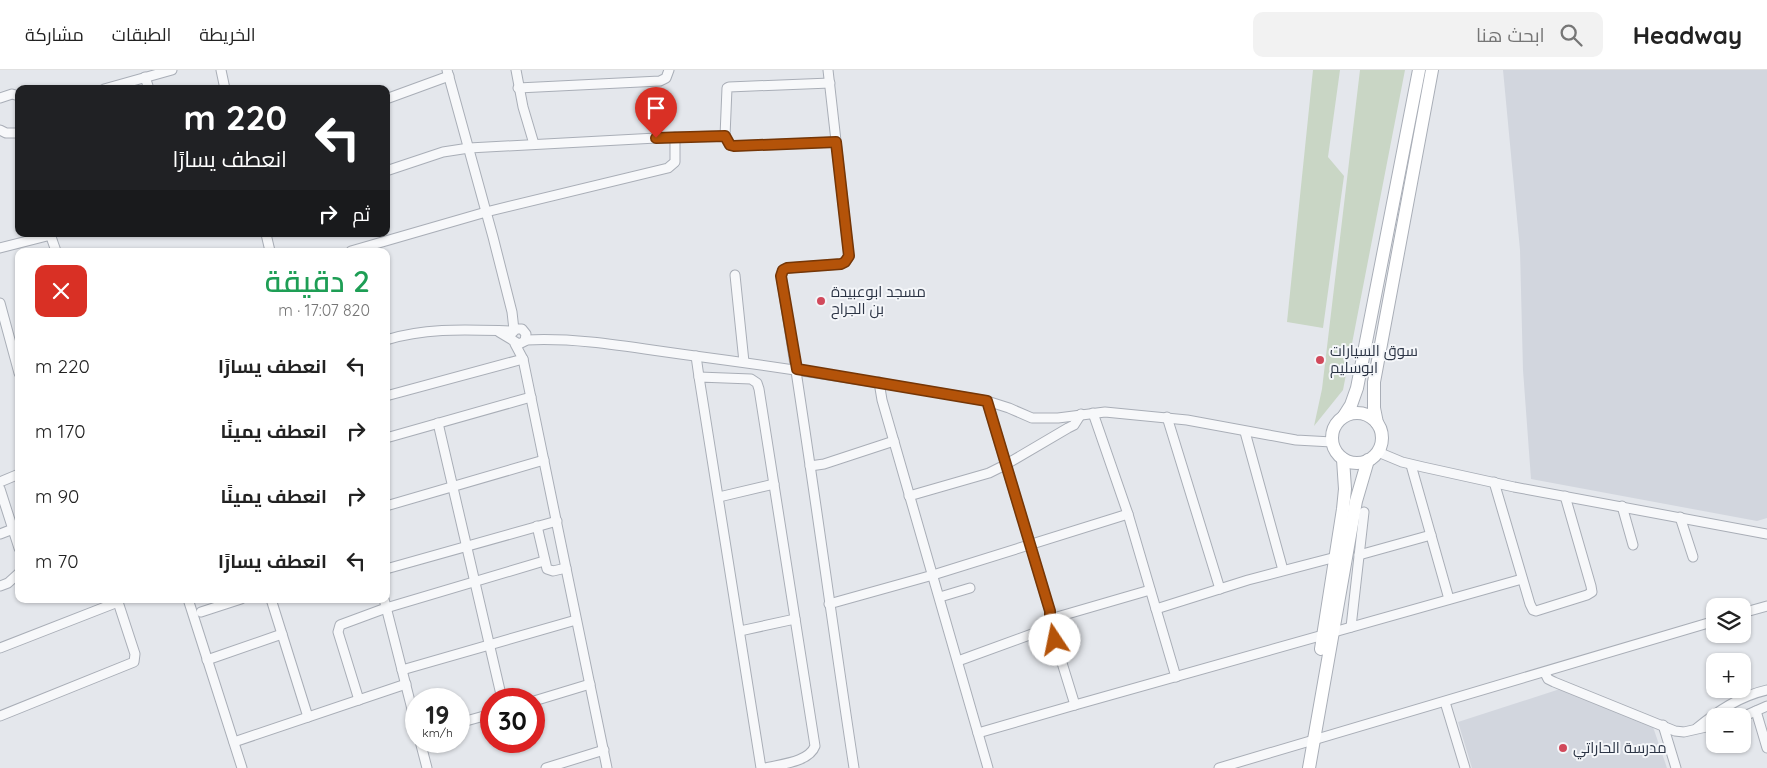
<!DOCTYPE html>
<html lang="ar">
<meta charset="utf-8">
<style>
:root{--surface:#fff;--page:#f2f2f2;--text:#222;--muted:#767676;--line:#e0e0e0}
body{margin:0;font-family:Quicksand,Cairo,sans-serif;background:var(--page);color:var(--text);direction:rtl;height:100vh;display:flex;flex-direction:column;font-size:19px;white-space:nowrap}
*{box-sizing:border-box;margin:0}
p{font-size:16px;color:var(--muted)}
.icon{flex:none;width:28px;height:28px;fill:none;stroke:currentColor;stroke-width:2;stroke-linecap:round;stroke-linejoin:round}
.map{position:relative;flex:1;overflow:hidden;direction:ltr}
.side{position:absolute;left:15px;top:178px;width:375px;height:355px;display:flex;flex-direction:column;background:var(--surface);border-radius:10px;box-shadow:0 1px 4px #0004;direction:rtl}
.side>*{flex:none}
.top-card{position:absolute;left:15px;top:15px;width:375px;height:152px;border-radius:10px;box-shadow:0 1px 4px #0004;direction:rtl;background:#202124;color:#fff;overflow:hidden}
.buttons{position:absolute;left:1706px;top:528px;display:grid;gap:10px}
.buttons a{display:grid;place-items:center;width:45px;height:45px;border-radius:10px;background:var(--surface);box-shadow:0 1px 4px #0004;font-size:25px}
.speed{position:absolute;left:405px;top:618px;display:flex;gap:10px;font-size:25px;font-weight:700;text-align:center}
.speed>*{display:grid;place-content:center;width:65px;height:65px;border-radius:50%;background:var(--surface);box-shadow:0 1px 4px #0004;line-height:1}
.speed small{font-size:12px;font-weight:400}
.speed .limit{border:8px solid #d22;background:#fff;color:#111}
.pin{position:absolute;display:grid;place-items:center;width:42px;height:42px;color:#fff;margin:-51px -21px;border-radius:50% 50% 50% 0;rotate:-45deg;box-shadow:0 0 5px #0007}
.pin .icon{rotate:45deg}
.me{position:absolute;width:55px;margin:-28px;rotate:349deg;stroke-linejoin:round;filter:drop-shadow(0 0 4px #0008)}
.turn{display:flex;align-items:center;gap:18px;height:105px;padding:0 20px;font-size:22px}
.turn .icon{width:65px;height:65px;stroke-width:2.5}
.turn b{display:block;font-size:35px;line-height:42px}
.then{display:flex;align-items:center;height:48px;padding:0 20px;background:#0003;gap:10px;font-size:19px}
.round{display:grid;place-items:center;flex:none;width:52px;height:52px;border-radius:10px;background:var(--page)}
.summary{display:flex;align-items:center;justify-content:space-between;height:85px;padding:0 20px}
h1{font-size:30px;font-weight:600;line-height:38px;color:#1e9e55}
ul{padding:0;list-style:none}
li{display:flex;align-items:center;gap:15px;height:65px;padding:0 20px}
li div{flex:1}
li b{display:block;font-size:19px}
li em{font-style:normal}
header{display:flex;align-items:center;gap:30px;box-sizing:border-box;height:70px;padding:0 25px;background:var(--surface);border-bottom:1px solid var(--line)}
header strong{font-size:24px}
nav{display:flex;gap:28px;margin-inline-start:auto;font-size:18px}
.search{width:350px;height:45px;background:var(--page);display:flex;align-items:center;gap:12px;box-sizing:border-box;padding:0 18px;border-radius:10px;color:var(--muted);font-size:19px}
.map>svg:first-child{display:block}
.built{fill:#d2d6de}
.green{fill:#c9d6c5}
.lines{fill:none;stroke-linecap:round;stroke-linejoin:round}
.street-casing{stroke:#a9aeb7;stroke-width:11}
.secondary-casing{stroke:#a9aeb7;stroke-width:14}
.street{stroke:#f7f8fa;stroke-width:9}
.secondary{stroke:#fff;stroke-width:12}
.route-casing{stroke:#753606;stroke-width:12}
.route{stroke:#b45309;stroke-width:9}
.poi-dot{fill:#d1495b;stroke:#f4f6f9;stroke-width:2}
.labels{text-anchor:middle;stroke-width:4;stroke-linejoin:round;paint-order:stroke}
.poi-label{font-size:15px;fill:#2b3445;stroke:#f4f6f9;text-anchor:start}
</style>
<header>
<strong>Headway</strong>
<div class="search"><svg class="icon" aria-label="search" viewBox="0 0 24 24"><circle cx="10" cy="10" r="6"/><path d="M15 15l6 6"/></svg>ابحث هنا</div>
<nav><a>الخريطة</a><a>الطبقات</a><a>مشاركة</a></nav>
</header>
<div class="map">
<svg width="1767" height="698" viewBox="0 0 1767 698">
<rect width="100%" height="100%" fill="#e4e7ec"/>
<g class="built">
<polygon points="1503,0 1767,0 1767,448 1757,451 1531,409 1523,300 1520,180"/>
<polygon points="1560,619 1653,657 1667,698 1472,698 1458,652"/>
</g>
<g class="green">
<polygon points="1313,0 1340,0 1328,87 1344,106 1323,258 1287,252"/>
<polygon points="1360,0 1405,0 1343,320 1314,356 1322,319"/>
</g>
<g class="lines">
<defs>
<g id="street">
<polyline points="221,0 225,19"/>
<polyline points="447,0 493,167 512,242 514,260"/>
<polyline points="516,0 523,37 534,74"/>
<path d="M828 0 849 186 845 192 841 194 787 198 783 200 781 206C808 369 829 534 854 698"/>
<polyline points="145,7 149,19"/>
<polyline points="518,18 660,11 666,8 669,0"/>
<polyline points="104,19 172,0"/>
<polyline points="0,28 12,24 19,26"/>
<polyline points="386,29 449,6"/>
<polyline points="0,60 6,63 19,63"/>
<polyline points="725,66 730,75 734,76 836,72"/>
<polyline points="386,101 443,82 469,78 675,67 725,66 727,18 729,17 830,13"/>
<polyline points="50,164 56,181"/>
<polyline points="266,164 270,181"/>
<polyline points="0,178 51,165"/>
<polyline points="351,181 486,142 668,98 675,92 675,67"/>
<polyline points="735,205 744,292"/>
<polyline points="0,233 19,303"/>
<polyline points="499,262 519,274 525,271 526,264 522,259 516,259 511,264 511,269"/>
<path d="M386 270C428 257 470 260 513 261"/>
<path d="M526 270C582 267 640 279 695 286 793 299 890 314 987 331L1009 338 1032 348H1058L1105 342 1187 350 1296 370 1332 372"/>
<polyline points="515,274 523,289 607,698"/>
<polyline points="696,286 699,307"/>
<polyline points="879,312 882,330 988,698"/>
<polyline points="386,326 523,289"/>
<polyline points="987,331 1050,541 1050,554 1075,635"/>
<polyline points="1093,343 1128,444 1176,607"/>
<polyline points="1167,347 1220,519"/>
<polyline points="438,353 502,629"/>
<polyline points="1245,362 1283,500"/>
<polyline points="386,368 531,327"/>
<polyline points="1378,382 1402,392 1423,397 1514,417 1767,464"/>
<polyline points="1411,395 1449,529"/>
<polyline points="810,396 824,394 894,371"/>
<polyline points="0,412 19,404"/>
<polyline points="1494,412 1530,534 1533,540 1536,541 1587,525 1592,522 1591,516 1565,426"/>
<polyline points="0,419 19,478"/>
<polyline points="909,426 989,403 1005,395 1068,358 1074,355 1081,344"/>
<polyline points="719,427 774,414"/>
<polyline points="386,436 544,390"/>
<polyline points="1622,436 1633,475"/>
<polyline points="1680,447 1693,487"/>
<polyline points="537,456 547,499 553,501 566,498"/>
<polyline points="0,464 13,459"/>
<polyline points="1359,485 1431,465"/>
<polyline points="386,499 557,451"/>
<polyline points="0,516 8,513 19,503"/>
<polyline points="940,527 970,518"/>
<polyline points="188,529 242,698"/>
<polyline points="271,529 308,647"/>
<polyline points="384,529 416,655"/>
<polyline points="829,534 933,505 1128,444"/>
<polyline points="1156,539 1248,510 1336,487"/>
<polyline points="201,542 241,529"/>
<polyline points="1742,543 1767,536"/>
<polyline points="1351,557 1364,442"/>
<polyline points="740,561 795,549"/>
<polyline points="0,578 118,532"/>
<polyline points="207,590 282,564"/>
<polyline points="958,591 1043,560 1057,547 1150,520"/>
<polyline points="402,600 576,550"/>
<polyline points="1545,603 1548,609 1554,612 1675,661 1684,662 1715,655"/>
<polyline points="359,630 338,562 340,555 386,538 544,491"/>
<polyline points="534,631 590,614"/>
<polyline points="1445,632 1465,698"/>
<polyline points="1756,641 1767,678"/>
<polyline points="0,646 134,592 135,584 117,529"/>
<polyline points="1742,647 1767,636"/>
<polyline points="459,653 491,644"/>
<polyline points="1663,655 1676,698"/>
<path d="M1697 658C1718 641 1740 626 1767 620"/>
<polyline points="978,663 1075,635 1522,509"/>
<polyline points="420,671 427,698"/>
<polyline points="234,672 406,614"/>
<polyline points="546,698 604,680"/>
<path d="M761 698 699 307 751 309 757 313 759 319 815 676C809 692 781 694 765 698"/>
<polyline points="1219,698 1715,551"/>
</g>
<g id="secondary">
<circle cx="1357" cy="368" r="25"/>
<polyline points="1344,346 1351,335 1357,318 1419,0"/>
<polyline points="1377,353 1374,338 1374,312 1432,0"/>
<polyline points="1321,579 1343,439 1345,419 1343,389"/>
<polyline points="1309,698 1356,431 1368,390"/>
</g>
</defs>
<use href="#street" class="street-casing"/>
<use href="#secondary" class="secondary-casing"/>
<use href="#street" class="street"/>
<use href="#secondary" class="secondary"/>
</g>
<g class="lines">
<defs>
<polyline id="route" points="656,68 725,66 730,75 734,76 836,72 849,186 845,192 841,194 787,198 783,200 781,206 797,299 987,331 1050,541 1050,553 1055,570"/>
</defs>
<use href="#route" class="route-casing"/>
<use href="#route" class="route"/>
</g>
<g class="poi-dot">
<circle cx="821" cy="231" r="5"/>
<circle cx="1320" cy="290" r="5"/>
<circle cx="1563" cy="678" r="5"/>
</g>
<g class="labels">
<g class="poi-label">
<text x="831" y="227">مسجد ابوعبيدة<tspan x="831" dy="17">بن الجراح</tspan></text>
<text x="1330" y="286">سوق السيارات<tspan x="1330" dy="17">ابوسليم</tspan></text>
<text x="1573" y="683">مدرسة الحاراتي</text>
</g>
</g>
</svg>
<div class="buttons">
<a><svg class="icon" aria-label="layers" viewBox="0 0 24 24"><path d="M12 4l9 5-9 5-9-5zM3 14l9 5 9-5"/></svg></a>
<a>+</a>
<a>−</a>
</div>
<div class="speed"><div>19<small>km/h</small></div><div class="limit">30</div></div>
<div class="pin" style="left:656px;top:68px;background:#d93025"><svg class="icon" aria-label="arrive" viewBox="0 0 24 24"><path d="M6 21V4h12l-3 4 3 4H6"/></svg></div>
<svg class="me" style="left:1055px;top:570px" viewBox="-20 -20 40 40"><circle r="19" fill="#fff"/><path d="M0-13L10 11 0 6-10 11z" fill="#b45309"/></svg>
<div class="top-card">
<div class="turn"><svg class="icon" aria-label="left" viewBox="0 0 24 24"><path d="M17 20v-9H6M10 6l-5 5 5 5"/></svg><div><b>220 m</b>انعطف يسارًا</div></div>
<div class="then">ثم<svg class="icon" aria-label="right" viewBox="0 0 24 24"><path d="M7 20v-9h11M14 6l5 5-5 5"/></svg></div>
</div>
<section class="side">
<div class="summary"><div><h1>2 دقيقة</h1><p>820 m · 17:07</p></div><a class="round" style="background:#d93025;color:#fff"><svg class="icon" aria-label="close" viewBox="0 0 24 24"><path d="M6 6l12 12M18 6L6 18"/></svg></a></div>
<ul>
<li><svg class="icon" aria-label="left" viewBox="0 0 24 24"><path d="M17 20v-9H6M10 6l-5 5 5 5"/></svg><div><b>انعطف يسارًا</b></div><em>220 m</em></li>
<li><svg class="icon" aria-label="right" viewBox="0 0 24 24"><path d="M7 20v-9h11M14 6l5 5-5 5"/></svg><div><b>انعطف يمينًا</b></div><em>170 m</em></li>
<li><svg class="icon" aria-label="right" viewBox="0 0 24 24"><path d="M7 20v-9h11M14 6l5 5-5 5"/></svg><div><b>انعطف يمينًا</b></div><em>90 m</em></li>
<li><svg class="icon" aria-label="left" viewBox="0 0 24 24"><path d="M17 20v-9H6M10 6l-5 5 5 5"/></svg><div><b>انعطف يسارًا</b></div><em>70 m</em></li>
</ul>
</section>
</div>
